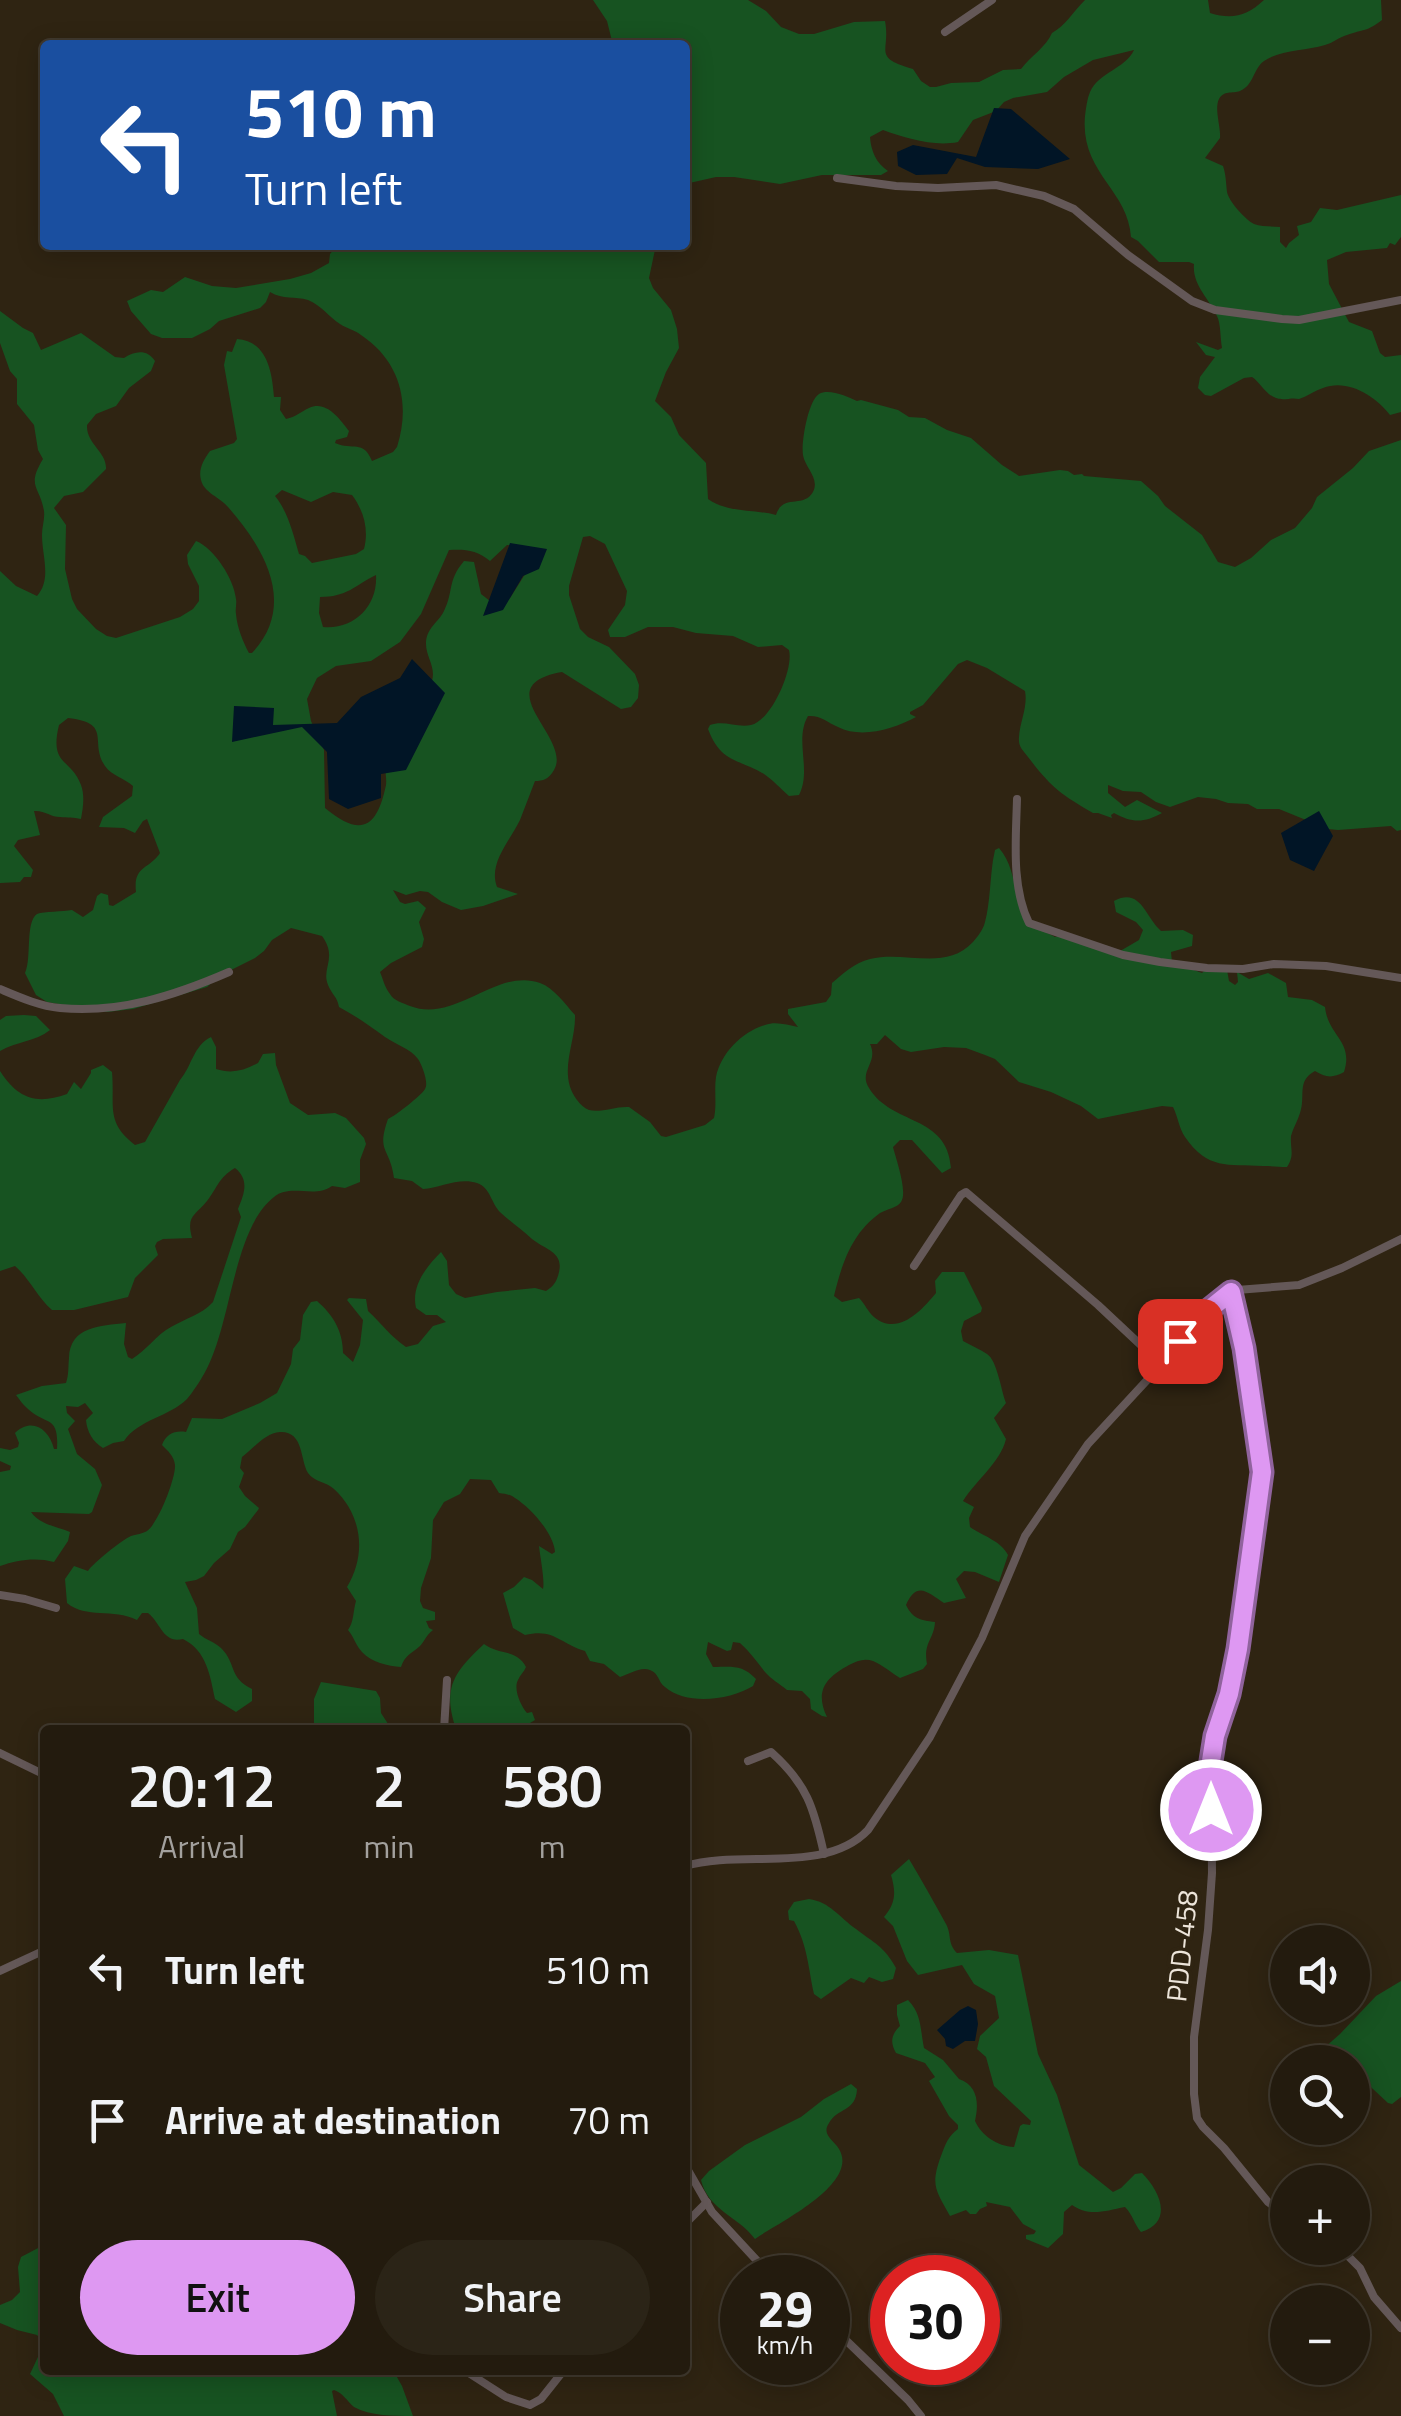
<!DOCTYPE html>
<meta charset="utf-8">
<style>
:root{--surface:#231b0e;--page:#2b2417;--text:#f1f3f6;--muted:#a3a19e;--line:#40392e;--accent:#de98f2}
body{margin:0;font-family:"Titillium Web",sans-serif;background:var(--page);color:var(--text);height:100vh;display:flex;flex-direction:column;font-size:38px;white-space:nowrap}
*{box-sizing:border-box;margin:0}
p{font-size:32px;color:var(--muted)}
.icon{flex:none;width:55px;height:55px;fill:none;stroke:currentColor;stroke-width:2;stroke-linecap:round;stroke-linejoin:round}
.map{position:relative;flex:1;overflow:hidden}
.panel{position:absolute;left:40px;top:1725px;width:650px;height:650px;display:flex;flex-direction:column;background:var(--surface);border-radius:10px;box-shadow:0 5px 25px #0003,0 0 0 2px var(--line)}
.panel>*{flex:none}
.banner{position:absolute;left:40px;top:40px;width:650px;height:210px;border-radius:10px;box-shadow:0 5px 25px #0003,0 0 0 2px var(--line);background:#1a4fa0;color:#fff;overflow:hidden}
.buttons{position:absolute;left:1270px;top:1925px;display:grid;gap:20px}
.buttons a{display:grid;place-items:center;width:100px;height:100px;border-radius:50%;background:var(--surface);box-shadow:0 5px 25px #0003,0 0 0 2px var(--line);font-size:50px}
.speed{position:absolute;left:720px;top:2255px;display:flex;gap:20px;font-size:50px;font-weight:700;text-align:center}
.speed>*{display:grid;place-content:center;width:130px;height:130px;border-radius:50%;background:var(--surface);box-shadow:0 5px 25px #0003,0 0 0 2px var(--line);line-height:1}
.speed small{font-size:25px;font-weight:400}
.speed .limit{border:15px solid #d22;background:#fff;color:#111}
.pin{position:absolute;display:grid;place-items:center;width:85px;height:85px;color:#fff;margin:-42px;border-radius:20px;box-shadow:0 5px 15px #0006}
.me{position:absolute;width:110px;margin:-55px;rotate:0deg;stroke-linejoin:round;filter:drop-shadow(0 0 8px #0008)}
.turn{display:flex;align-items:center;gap:35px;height:210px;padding:0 40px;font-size:45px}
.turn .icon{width:130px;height:130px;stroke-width:2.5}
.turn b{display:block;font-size:70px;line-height:85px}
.eta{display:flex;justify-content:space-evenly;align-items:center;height:170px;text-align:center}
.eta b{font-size:60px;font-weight:600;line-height:70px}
.primary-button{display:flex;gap:20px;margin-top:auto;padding:20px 40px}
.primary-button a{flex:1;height:115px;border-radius:60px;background:var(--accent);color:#111;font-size:40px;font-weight:600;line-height:115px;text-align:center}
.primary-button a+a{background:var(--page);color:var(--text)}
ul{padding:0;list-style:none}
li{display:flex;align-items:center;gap:30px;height:150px;padding:0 40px}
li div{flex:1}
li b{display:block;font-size:38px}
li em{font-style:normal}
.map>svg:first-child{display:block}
.green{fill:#175321;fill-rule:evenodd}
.water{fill:#011526}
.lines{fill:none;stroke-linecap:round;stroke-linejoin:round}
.minor{stroke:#645858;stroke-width:8}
.route-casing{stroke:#90639d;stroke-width:25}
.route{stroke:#de98f2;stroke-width:18}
.labels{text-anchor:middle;stroke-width:8;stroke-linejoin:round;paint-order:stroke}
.street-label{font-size:28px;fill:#ede5da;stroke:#2f2412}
</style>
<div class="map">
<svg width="1401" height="2416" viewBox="0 0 1401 2416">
<rect width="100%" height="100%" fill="#2f2412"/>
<g class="green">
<path d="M593 0H748L766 11 781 27 799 34H814L854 22 885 21C891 52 871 57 913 69L921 81 930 87H936L951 83 979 82 1003 70 1021 69C1031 56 1046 47 1052 33 1066 25 1073 12 1085 0H1208L1210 13C1232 20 1247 16 1264 0H1381L1382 20C1367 32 1363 29 1347 35 1339 37 1333 43 1325 45 1306 51 1282 49 1264 61 1253 69 1254 85 1240 91 1232 94 1224 90 1219 99 1214 109 1221 127 1220 138L1205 158 1223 166C1226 175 1226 183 1227 192 1229 202 1246 220 1254 224 1262 227 1272 226 1280 227V242L1286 248 1289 243 1299 235 1297 226 1311 222 1320 208 1337 210 1401 195V237L1395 245 1390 243 1387 248 1346 252 1327 260 1329 284 1349 322 1372 331 1380 353 1385 357 1401 355V412L1390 415C1376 396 1347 378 1323 388 1314 391 1308 396 1299 399 1291 397 1284 401 1276 398 1266 395 1260 382 1252 377L1244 378 1211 396 1205 395 1198 388 1200 377 1215 357 1206 355 1196 342 1218 350 1222 348C1220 338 1221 324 1217 316 1209 298 1192 285 1194 264L1189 262H1159L1138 241 1131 237C1128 189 1080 173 1085 116 1086 108 1087 99 1090 92 1099 72 1125 69 1134 50L1093 60 1064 77 1047 92 1013 98 1004 102 996 111 973 120 958 142C934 147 905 138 883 130L870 137C871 151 876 163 888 171L881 175H822L780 184 734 177H716L685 184V45H613L607 21Z"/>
<path d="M332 245H373L375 247 380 245H656L649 278 653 288 671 310 677 329 679 348 666 372 655 401 671 417 679 435 706 463 708 499C728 513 753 509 776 515 783 493 803 509 813 492 820 478 805 468 803 455 801 443 808 401 819 394 829 388 848 397 857 401L861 400 898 410 909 417 925 418 947 430 971 438 1002 465 1019 476 1060 470 1068 471 1074 475 1082 474 1084 476 1141 481 1158 496 1165 506 1202 535 1218 562 1235 567 1251 558 1271 540 1295 528 1312 508 1317 497 1353 468 1369 451 1401 440V830L1397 831 1391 826 1338 830 1328 829 1279 809H1257L1248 804 1228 803 1216 799 1198 797 1170 807 1156 802 1141 792 1123 791 1108 785V793L1125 807 1137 800 1162 813C1144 823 1132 823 1114 813L1111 815 1112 818 1098 813H1093C1060 794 1051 787 1028 757 1023 750 1018 747 1019 737 1020 721 1028 707 1025 691L987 668 967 660 958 664 923 705 910 712V714L916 717C894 729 861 739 838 727 827 722 820 715 808 716 794 740 812 770 799 795L789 796C781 789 773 780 764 774 737 758 721 763 708 729L710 725C724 720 737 728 751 725 771 721 794 669 789 650L782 645 758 647 733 636 696 633 673 627H648L625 637H610L608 630 625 605 627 591 605 544 590 536 583 537 569 586V595L580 629 588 637 609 647 635 674 639 685 638 698 631 707 621 709 562 672C484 686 573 738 554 770 549 779 543 781 535 781 530 794 525 807 520 820 510 841 488 863 497 887L518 894 483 906 461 910 442 902 428 892 420 891 406 895 393 890 400 902 405 904 418 901 426 908 419 922 424 939 422 947 391 963 380 972C383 979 385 988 390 994 394 1001 403 1003 410 1006 455 1024 497 967 540 983 554 988 565 1004 575 1015 576 1043 557 1074 577 1100 580 1104 584 1108 589 1110 601 1113 616 1106 629 1107L650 1122 661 1136 666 1137 705 1125 714 1118C717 1104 714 1090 716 1077 721 1053 742 1032 765 1025 776 1021 787 1025 798 1027L788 1014V1009L826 1002 831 995 832 983C844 973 854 963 870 959 905 950 945 972 973 942 978 936 983 930 985 922 990 903 990 880 993 860L995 850 999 848C1018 869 1012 903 1033 924 1038 929 1048 933 1055 937L1068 934 1115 954 1139 940 1143 930 1136 922 1116 912 1114 901C1141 887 1145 917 1161 931L1183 930 1193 935 1192 946 1171 952 1172 962 1202 973 1208 967 1227 970 1229 981 1235 985 1238 982 1237 972 1249 979 1268 973 1286 983 1288 997 1312 1000 1325 1007C1328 1036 1354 1041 1344 1072 1333 1078 1326 1078 1315 1071 1296 1081 1306 1096 1300 1113 1298 1120 1293 1128 1291 1136 1290 1149 1295 1155 1287 1167 1279 1167 1272 1166 1263 1166 1227 1164 1208 1170 1185 1137 1179 1128 1178 1117 1173 1107L1162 1106 1098 1119 1081 1106 1051 1092 1019 1082 995 1059 985 1055 966 1048 944 1047 911 1052 901 1049 885 1035 877 1044H870C879 1063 858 1071 869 1088 892 1126 947 1114 951 1168L942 1173 912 1140H900L893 1147C896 1159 908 1192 901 1202 897 1208 887 1209 880 1213 852 1233 842 1263 834 1296L842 1302 859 1298C865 1304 868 1312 874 1317 898 1337 922 1310 936 1293L935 1281 942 1272H964L982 1308 981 1312 964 1321 961 1331 963 1341C970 1345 980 1349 987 1354 997 1360 1001 1390 1006 1403L994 1418 1006 1439C1000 1463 977 1479 963 1501L974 1507 969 1518 970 1527C983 1536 1001 1541 1008 1555L999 1582 975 1572 964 1571 956 1579 966 1598 944 1603C928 1593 917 1580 906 1605 913 1619 920 1620 935 1622 934 1640 923 1642 927 1664L923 1669 900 1678C892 1673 881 1664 873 1661 864 1658 857 1661 849 1665 827 1677 814 1690 827 1717L822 1716 811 1709 810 1699 802 1691 787 1690C780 1684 771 1679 765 1672 757 1662 750 1652 740 1643L733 1642 731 1650 727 1651 708 1642 706 1654 713 1667C731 1667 742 1664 756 1679L753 1686C730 1700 687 1706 665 1687 658 1682 659 1673 650 1670 641 1666 629 1674 620 1677L604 1664 590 1661 585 1651C559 1643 554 1628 525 1635L513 1628 503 1593 514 1587 524 1577 532 1580 543 1589C545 1581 540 1556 539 1546L552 1554 555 1552C554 1534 531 1508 515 1498 510 1494 505 1494 499 1493L491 1480 470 1479 460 1494 444 1502 433 1520 431 1558 421 1588 420 1601 423 1608 435 1612V1620L426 1621 429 1628 433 1630C426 1635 425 1641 420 1646 411 1654 405 1655 401 1667 388 1666 371 1662 362 1652 356 1646 354 1637 348 1630 354 1622 353 1611 356 1601L347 1587C367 1554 362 1515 334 1489 327 1482 314 1482 308 1473 300 1460 304 1431 280 1432 265 1433 253 1449 242 1457L240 1468 244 1473 239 1487 245 1496 259 1508 258 1510 245 1527 238 1532 230 1549 214 1563 204 1576 196 1580 185 1582 197 1608 199 1634C206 1640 215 1642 221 1648 237 1664 228 1677 252 1689V1701L236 1712 215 1699C210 1676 207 1651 183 1639 163 1644 161 1623 148 1613H142L137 1620C113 1608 86 1619 67 1603L65 1579 74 1566 88 1571C93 1563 122 1540 131 1536 135 1535 144 1533 147 1531 158 1524 176 1478 175 1465 174 1456 168 1451 162 1445 166 1434 175 1430 186 1432L192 1418 222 1419 260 1403 277 1393 291 1364 293 1349 300 1340 303 1315 311 1302 317 1301C333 1315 343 1331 343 1353L353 1362 360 1345 363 1320 347 1300 349 1298 366 1299 368 1311C381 1323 391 1337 406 1347L418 1344 433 1326 446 1322 437 1315H426L416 1308C411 1286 426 1267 441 1252L447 1261 449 1285 456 1294 465 1298 497 1292 535 1288 546 1291C554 1286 557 1281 559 1272 564 1252 544 1249 532 1239 522 1230 511 1222 501 1213 491 1204 491 1188 477 1183 459 1177 440 1188 423 1189L412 1181 394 1178C390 1147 376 1153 388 1119 395 1116 422 1095 425 1089 429 1083 422 1065 418 1059 411 1049 395 1044 385 1037 370 1026 356 1016 339 1007 337 996 332 995 328 985 321 968 338 958 322 936L291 928 272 940 264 951 255 958 219 976 207 987 133 1009 107 1012 47 1002 36 995 25 973C32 958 25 922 37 914 44 911 63 912 72 910L83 917 93 910 97 896 101 893 108 895 109 905 113 906 136 892C133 865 149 870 160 853L147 819 143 821 135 833 124 828 99 827 103 817 132 796 133 786C124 778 112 776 105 766 89 742 113 723 68 718L59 725C49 766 71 758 81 785 85 796 83 808 81 819 73 817 68 818 60 817 51 817 44 810 34 811L40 835 18 840 14 846 33 870 31 877H24L20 882 0 883V571L16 586 37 596C52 579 42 556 42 535 42 526 45 519 44 511 40 486 26 487 43 459L38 450 34 425 17 404V379L10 371 0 343V311L23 328 33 333 41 350 81 333 115 357 124 358C135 351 147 349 155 361L151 371 129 388 116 406 96 414 87 425C86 444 107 452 106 469L83 492 64 496 54 508 66 525 65 569 72 599 77 609 96 629 107 636 116 638 180 617 193 609 199 601V586L188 564 187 555 196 541C214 548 234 579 236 599 237 604 235 609 236 614 237 627 243 642 249 653H252C297 605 265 549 228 507 220 497 204 493 201 480 198 469 204 459 210 451L234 443 237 439 224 365 227 351 232 352 237 339C267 341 272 371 274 397H281L280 410 286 419C296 417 300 412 309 408 326 400 339 418 349 431L347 437 336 440 335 443C353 451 363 439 372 461L393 452 397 447C411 403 400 361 361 335 355 330 346 328 340 324 329 317 321 305 308 300 295 296 283 300 270 292L266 302 260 308 219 321 210 329 192 338H162L151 334 131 311 127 301 151 290 163 292 185 277 212 286 236 288 290 279 311 273 329 263 330 254 335 248ZM282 490 311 502 333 492 352 495C364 511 369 530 364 549L356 554 312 563 305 556 299 554C293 533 288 512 275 496ZM507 545 527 547 529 568 510 598 490 601 481 594 474 562 464 561C447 581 454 591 444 611 438 623 426 628 426 644 426 657 436 667 432 681 428 699 404 731 394 748 391 753 387 757 386 762 384 769 387 777 386 785 377 828 361 838 325 808L324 750 311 721 307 699 317 678 336 666 371 661 400 642 421 614 449 550C465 549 477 550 490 561ZM376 575C378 606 354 630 323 627L319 613 320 597C347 597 354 586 376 575Z"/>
<path d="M24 1015 36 1016 50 1030C35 1042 17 1041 0 1051V1020L6 1016Z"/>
<path d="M211 1037 216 1047V1069C231 1074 244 1071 258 1063L263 1054 275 1053 276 1065 290 1103 308 1115 335 1113 346 1118 364 1138 366 1144 360 1160V1182L345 1188 332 1186C314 1199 291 1183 274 1197 232 1230 232 1326 204 1374 200 1381 193 1392 187 1399 169 1417 139 1419 124 1441L113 1443 103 1448C93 1442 87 1432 86 1420L93 1413 85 1403 78 1407 66 1406 67 1413 75 1421 68 1429 77 1454 95 1469 102 1485 92 1512 89 1514 31 1512C40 1525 56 1526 70 1532L68 1541 54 1562C36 1557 17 1560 0 1566V1472L10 1470 11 1466 0 1461V1448L10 1450 18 1447 19 1443 15 1433C32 1417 49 1429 54 1449H57C59 1415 47 1426 28 1409 23 1405 20 1400 16 1395L42 1386 66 1383C69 1374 68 1368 69 1358 70 1326 100 1326 126 1323L124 1344 128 1357 132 1359C147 1350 156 1335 171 1327 186 1318 201 1315 213 1302L241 1217 238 1209C244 1194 250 1180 235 1168 218 1178 218 1187 207 1201 195 1216 186 1215 192 1238L163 1239 157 1242 155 1246 158 1255 135 1278 128 1297 74 1310H52C37 1297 30 1279 15 1266L0 1271V1071C18 1099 37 1105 67 1094L74 1082 81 1089 91 1073V1070L103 1065 112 1072C115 1106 105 1122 135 1145L145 1142 180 1080C192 1066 193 1046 211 1037Z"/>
<path d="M484 1644C498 1655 517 1649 526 1667 524 1672 520 1675 518 1680 513 1689 521 1706 527 1713L532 1712 535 1720 530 1723 550 1730 456 1729C442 1688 454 1672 484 1644Z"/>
<polygon points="321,1682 376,1691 380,1698 381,1713 392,1730 314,1730 314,1699"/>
<path d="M909 1859C922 1881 934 1902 946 1924 952 1935 947 1943 957 1953L989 1950 1018 1955 1038 2054 1057 2095 1079 2165 1113 2192 1121 2188 1135 2174 1142 2173C1160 2191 1174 2222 1141 2232 1134 2224 1133 2215 1125 2207 1105 2211 1089 2217 1072 2205L1064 2212 1063 2234 1048 2248 1026 2239V2235L1034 2234 1036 2231 1023 2224 1010 2207 986 2202 987 2206 980 2209 976 2214H970L966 2210 950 2216C936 2190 930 2186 941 2156 945 2145 948 2136 958 2129V2125L949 2116 929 2081 935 2077 925 2063 896 2053C890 2042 891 2035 900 2026L897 2015V2005L908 2000C922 2014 920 2029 924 2048L943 2060 959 2079C978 2086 979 2103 975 2121 982 2136 997 2146 1014 2147L1020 2126 1023 2124 1030 2125 1031 2121 994 2086 986 2057 977 2049 980 2036 999 2018 995 1996 974 1984 962 1965 918 1975 907 1961 893 1926 884 1917C896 1903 896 1892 891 1875Z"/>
<path d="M809 1899C830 1902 839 1917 856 1929 874 1943 884 1946 896 1968L893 1979 882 1982 869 1977 864 1983 851 1978 821 1999 814 1994C808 1967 808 1947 794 1921L789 1920 788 1911 794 1902Z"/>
<polygon points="1401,1981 1401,2097 1392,2104 1388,2103 1358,2075 1353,2074 1352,2062 1308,2062 1340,2034 1376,1996"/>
<path d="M851 2084 857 2089C856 2112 837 2108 829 2123 821 2135 834 2140 839 2149 860 2184 778 2223 755 2239 738 2216 708 2210 701 2180L709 2171 745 2145 801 2117 824 2099Z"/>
<path d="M45 2241V2370H393L402 2386 413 2416C394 2416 370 2416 354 2407 346 2400 344 2394 334 2390L332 2391 337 2416H64L53 2394 30 2374 44 2344 37 2335 17 2330 0 2323V2305L12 2300 20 2292 18 2267 21 2257 40 2247Z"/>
</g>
<g class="water">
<polygon points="994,108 1011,109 1070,159 1038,169 985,167 957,158 947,174 916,175 898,166 897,152 913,145 976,157"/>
<polygon points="510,543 547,549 539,569 523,576 503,610 483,616"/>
<polygon points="412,659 445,693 406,770 381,774 381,798 348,809 329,799 327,752 302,727 232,742 234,706 274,708 273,725 337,723 361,697 400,678"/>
<polygon points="1319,811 1333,836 1314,871 1290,860 1281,833"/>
<polygon points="968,2006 976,2010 978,2024 975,2041 965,2041 953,2049 946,2046 945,2039 937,2030 960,2010"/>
</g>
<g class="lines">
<g class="minor">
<polyline points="945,32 992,0"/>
<polyline points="837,178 896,186 938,188 996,185 1044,196 1074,209 1128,255 1192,301 1215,310 1282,319 1299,320 1401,300"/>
<path d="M1017 799C1016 839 1011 886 1029 923L1123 955 1160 962 1207 968 1243 969 1274 964 1326 966 1401 978"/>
<path d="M0 989C19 997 39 1006 60 1008 119 1014 176 995 229 972"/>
<polyline points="914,1266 961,1195 966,1192 1098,1305 1161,1364"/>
<polyline points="1231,1292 1244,1348 1262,1472 1238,1649 1229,1694 1215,1735 1211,1761 1212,1873 1208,1930 1194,2037 1194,2094 1197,2118 1203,2127 1224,2148 1268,2202 1288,2216"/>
<polyline points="0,1595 25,1599 56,1608"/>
<polyline points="444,1730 447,1680"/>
<polyline points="0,1753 45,1775"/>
<path d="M748 1761 771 1752C807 1784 814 1808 824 1854"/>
<path d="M685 1866C742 1849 825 1875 868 1830L930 1737 982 1638 1025 1536 1088 1444 1149 1378 1201 1316 1219 1300 1237 1290 1299 1285 1342 1268 1401 1239"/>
<polyline points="0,1971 45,1950"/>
<polyline points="685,2165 712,2212 773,2278"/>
<polyline points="685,2224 707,2202"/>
<polyline points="1340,2248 1360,2268 1374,2297 1401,2328"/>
<polyline points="828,2323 908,2400 921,2416"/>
<polyline points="464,2370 506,2397 530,2405 541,2399 564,2370"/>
</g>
</g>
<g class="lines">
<defs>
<polyline id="route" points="1180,1341 1201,1316 1231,1292 1244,1348 1262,1472 1238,1649 1229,1694 1215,1736 1211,1761 1211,1810"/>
</defs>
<use href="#route" class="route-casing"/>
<use href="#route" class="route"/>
</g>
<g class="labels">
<g class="street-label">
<text transform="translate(1182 1946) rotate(-84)" y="10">PDD-458</text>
</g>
</g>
</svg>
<div class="buttons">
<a><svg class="icon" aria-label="sound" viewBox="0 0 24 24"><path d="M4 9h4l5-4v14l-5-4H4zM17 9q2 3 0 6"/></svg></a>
<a><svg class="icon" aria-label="search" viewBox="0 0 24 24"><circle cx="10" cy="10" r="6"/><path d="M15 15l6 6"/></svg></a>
<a>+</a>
<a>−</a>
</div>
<div class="speed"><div>29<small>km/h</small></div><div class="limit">30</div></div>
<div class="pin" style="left:1180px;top:1341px;background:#d93025"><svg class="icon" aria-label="arrive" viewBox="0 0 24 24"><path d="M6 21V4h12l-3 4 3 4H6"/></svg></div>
<svg class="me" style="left:1211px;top:1810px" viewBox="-20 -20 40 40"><circle r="17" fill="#de98f2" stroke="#fff" stroke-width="3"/><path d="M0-11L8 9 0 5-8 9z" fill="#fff"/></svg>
<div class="banner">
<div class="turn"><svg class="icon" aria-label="left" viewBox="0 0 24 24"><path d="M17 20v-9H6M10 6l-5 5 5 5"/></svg><div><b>510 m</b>Turn left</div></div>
</div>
<section class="panel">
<div class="eta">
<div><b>20:12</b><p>Arrival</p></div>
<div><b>2</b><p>min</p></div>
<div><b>580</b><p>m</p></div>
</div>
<ul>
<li><svg class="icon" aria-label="left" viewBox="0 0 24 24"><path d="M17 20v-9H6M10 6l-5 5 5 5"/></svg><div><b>Turn left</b></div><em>510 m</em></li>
<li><svg class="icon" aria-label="arrive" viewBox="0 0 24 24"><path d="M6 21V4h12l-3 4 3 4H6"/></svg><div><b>Arrive at destination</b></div><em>70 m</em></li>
</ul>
<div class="primary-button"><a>Exit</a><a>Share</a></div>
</section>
</div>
